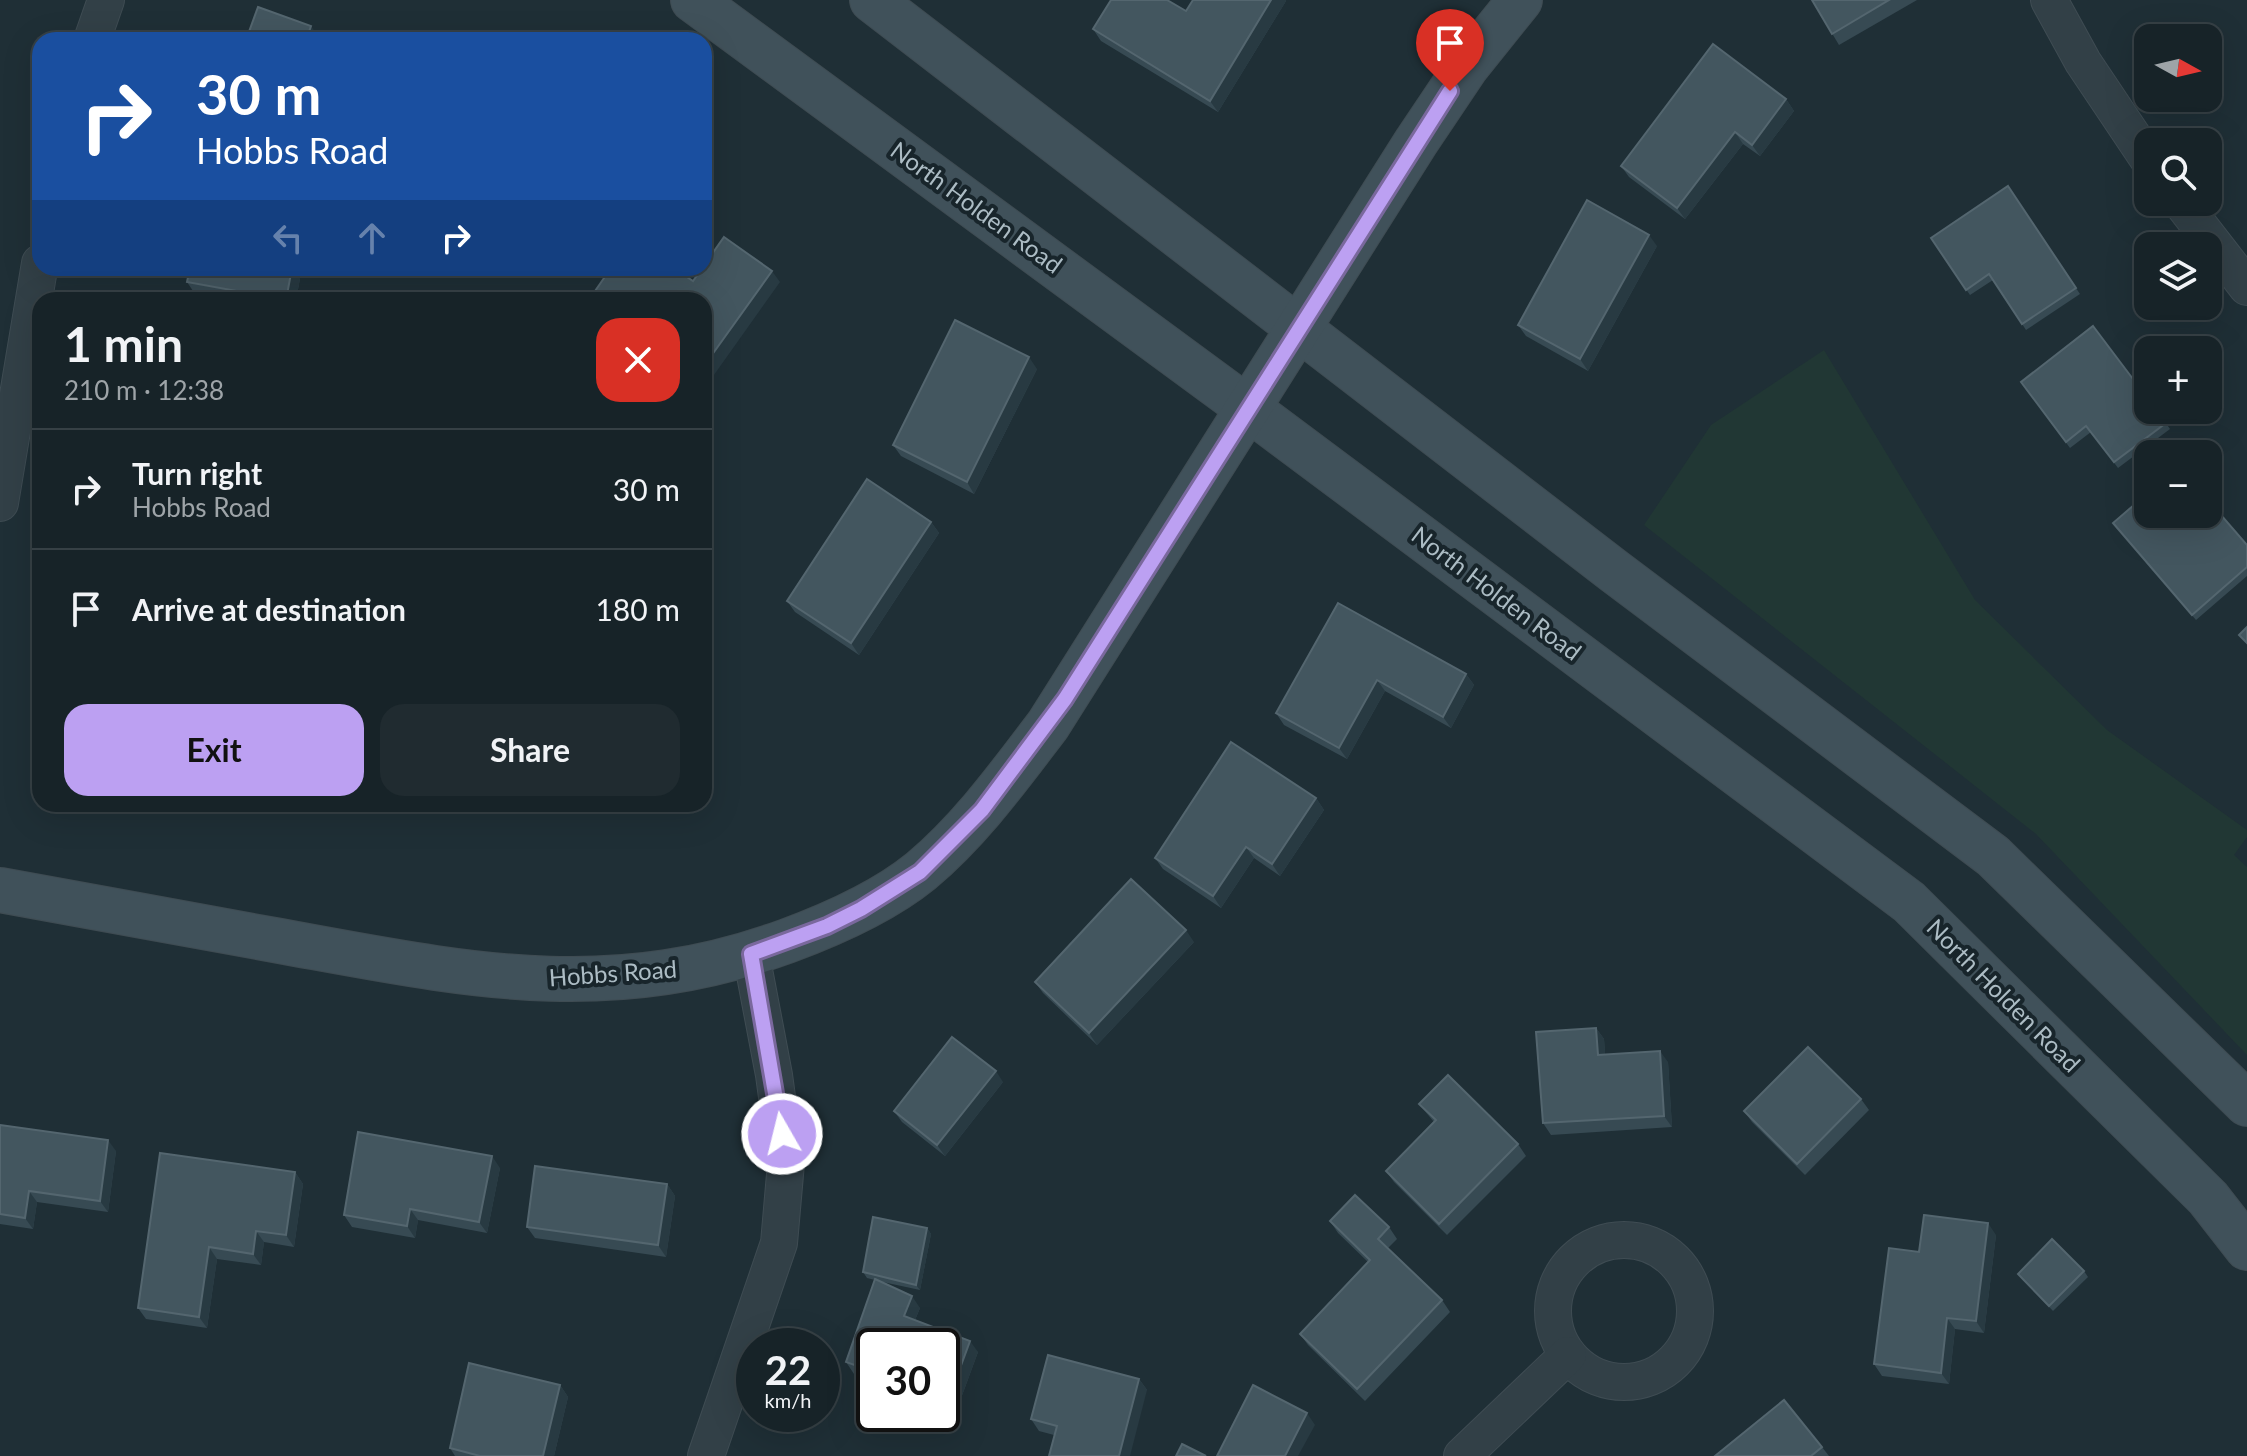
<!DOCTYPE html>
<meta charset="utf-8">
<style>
:root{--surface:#172328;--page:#202b30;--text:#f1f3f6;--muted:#9ea4a8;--line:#364045;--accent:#bca0f2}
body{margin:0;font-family:Lato,sans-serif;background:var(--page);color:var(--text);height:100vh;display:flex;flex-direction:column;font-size:30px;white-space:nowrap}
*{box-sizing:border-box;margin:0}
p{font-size:26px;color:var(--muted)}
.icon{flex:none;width:44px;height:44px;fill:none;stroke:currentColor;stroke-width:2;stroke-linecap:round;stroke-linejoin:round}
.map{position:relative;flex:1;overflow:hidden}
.panel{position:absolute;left:32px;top:292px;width:680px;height:520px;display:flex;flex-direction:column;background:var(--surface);border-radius:24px;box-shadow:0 8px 32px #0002,0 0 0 2px var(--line)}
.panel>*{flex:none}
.hud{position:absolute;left:32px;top:32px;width:680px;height:244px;border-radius:24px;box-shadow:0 8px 32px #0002,0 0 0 2px var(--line);background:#1a4fa0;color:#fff;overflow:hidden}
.needle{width:52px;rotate:98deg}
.controls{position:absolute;left:2134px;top:24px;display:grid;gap:16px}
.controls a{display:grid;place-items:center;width:88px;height:88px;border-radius:16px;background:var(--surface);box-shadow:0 8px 32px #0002,0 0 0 2px var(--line);font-size:40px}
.speed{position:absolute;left:736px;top:1328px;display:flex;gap:16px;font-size:40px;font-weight:700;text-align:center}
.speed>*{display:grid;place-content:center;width:104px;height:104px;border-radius:50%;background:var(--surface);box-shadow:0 8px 32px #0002,0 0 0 2px var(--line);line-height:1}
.speed small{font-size:20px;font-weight:400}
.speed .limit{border:4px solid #111;border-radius:12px;background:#fff;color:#111}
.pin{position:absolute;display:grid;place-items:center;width:68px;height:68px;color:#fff;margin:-82px -34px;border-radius:50% 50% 50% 0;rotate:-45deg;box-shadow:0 0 8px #0007}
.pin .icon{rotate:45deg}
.me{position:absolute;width:88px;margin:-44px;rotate:352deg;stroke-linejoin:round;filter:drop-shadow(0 0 6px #0008)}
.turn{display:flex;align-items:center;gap:28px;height:168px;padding:0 32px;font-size:36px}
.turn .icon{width:104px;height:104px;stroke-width:2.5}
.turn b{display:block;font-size:56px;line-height:68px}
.lanes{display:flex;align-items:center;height:76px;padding:0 32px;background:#0003;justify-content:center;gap:40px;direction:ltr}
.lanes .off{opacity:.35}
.round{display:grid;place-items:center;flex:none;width:84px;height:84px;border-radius:24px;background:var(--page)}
.overview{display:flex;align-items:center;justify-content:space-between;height:136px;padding:0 32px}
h1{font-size:48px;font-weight:700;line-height:60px}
.action{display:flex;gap:16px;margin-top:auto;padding:16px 32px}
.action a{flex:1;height:92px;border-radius:24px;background:var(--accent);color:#111;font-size:32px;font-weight:700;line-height:92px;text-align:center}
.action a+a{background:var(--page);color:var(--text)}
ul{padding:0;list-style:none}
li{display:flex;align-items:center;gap:24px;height:120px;padding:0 32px;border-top:2px solid var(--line)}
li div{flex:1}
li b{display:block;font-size:30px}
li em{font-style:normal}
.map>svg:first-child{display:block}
.green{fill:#213734}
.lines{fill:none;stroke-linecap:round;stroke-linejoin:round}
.street-casing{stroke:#3f4c53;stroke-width:38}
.secondary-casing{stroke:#3f4c53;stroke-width:46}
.street{stroke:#324047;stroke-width:36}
.secondary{stroke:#40515a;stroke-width:44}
.wall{fill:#374a53}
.shaded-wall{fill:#283a42}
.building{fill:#43565f;stroke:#54666f;stroke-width:2}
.route-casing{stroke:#7a689d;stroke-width:20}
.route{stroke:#bca0f2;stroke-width:14}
.labels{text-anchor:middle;stroke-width:8;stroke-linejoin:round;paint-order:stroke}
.street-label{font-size:24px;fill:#acbcc4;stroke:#18252b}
</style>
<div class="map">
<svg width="2247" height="1456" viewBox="0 0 2247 1456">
<rect width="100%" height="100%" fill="#1f2f36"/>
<polygon class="green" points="1824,350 1975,600 2107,730 2247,830 2247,837 2234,855 2247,867 2247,1055 2036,834 1644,525 1711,425"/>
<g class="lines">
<defs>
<g id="street">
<polyline points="2049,0 2083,62 2148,159"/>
<polyline points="92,40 106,0"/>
<polyline points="2181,202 2247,287"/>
<polyline points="0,503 40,263"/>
<circle cx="1624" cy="1311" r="71"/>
<polyline points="706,1456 779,1243 786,1163 774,1075 751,954"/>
<polyline points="1462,1456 1568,1355"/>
</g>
<g id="secondary">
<polyline points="693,0 1249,409 1909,902 2208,1198 2247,1248"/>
<polyline points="872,0 1614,571 1993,856 2247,1104"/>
<path d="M0 890C93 907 187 924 280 941 463 974 606 1007 787 941 833 924 883 902 921 871 971 829 1009 776 1048 725L1416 142 1467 66 1520 0"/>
</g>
</defs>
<use href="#street" class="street-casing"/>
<use href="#secondary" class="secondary-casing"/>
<use href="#street" class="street"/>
<use href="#secondary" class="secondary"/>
</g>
<g class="wall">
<polygon points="1193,0 1285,0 1286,1 1218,112 1101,41 1093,29 1186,11"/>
<polygon points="1812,0 1917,0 1839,45"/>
<polygon points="1786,99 1794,111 1760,156 1743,144 1685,219 1629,177 1621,166"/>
<polygon points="2008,186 2080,294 2026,330 1993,280 1970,295 1931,238"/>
<polygon points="1657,246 1588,371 1526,336 1518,325"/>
<polygon points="302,268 296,300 228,300 195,294 187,282"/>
<polygon points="1037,369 974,494 901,456 893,445"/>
<polygon points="2021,382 2157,410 2170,429 2118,468 2091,432 2070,448"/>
<polygon points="931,522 939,533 859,655 795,612 787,601"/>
<polygon points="2113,523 2247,545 2247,576 2196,620"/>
<polygon points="1338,603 1466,674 1474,685 1451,728 1385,691 1347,759 1284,725 1276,713"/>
<polygon points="1316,798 1324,810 1280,876 1254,858 1221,908 1163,869 1155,858"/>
<polygon points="1194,942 1097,1045 1043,993 1035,982"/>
<polygon points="1596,1028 1604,1039 1605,1054 1668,1062 1672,1127 1551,1135 1543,1123"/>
<polygon points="1003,1082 945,1156 902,1122 894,1111"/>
<polygon points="1861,1099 1869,1110 1805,1175 1752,1122 1744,1111"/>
<polygon points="1419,1104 1518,1144 1526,1156 1447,1235 1394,1182 1386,1171 1434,1122"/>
<polygon points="0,1125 116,1151 108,1212 37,1202 33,1229 0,1224"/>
<polygon points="500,1168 487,1233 418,1220 415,1238 352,1227 344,1215"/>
<polygon points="295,1172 303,1184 294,1247 264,1242 261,1265 217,1259 207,1328 146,1319 138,1308"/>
<polygon points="667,1184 675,1196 666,1257 535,1238 527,1227"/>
<polygon points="1330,1221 1389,1227 1397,1239 1388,1248 1442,1300 1450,1312 1365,1401 1308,1345 1300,1334 1368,1262 1338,1233"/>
<polygon points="927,1228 931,1234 920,1290 878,1281 920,1308 915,1320 978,1352 957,1409 942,1404 942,1346 874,1346 874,1381 854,1374 846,1362 875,1280 867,1278 863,1272"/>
<polygon points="1996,1235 1984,1333 1955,1329 1949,1384 1882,1376 1874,1364 1919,1252"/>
<polygon points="2084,1271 2088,1277 2053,1311 2018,1274"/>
<polygon points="1139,1379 1147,1390 1054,1435 1039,1431 1031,1419"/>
<polygon points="560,1385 568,1397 554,1456 455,1456 450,1448"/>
<polygon points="1822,1447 1829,1456 1715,1456"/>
</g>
<g class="shaded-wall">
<polygon points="1271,0 1285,0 1286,1 1218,112 1210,101"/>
<polygon points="311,26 319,38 318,40 306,40"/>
<polygon points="1786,99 1794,111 1760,156 1752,145"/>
<polygon points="1735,132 1743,144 1685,219 1677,208"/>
<polygon points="1649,235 1657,246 1588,371 1580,359"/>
<polygon points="292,268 302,268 296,300 286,300"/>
<polygon points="772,271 780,282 704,389 704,366"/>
<polygon points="1029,357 1037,369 974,494 967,482"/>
<polygon points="931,522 939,533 859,655 851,643"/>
<polygon points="1466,674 1474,685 1451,728 1443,717"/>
<polygon points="1377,680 1385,691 1347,759 1339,748"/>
<polygon points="1316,798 1324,810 1280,876 1272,864"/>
<polygon points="1246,847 1254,858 1221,908 1213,896"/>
<polygon points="1186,930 1194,942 1097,1045 1089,1033"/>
<polygon points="1596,1028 1604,1039 1606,1066 1598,1055"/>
<polygon points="1660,1051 1668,1062 1672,1127 1664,1116"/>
<polygon points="996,1071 1003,1082 945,1156 937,1145"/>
<polygon points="108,1140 116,1151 108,1212 100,1201"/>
<polygon points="492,1156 500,1168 487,1233 479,1222"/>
<polygon points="295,1172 303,1184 294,1247 286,1235"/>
<polygon points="667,1184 675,1196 666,1257 658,1245"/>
<polygon points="29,1191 37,1202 33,1229 25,1218"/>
<polygon points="410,1209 418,1220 415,1238 407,1226"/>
<polygon points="1988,1223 1996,1235 1984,1333 1976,1321"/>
<polygon points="927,1228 931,1234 920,1290 916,1285"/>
<polygon points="256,1231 264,1242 261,1265 253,1254"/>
<polygon points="209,1247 217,1259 207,1328 199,1317"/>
<polygon points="912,1296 920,1308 912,1327 904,1316"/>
<polygon points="1947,1318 1955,1329 1949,1384 1941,1373"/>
<polygon points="970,1341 978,1352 957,1409 949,1398"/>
<polygon points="1139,1379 1147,1390 1130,1456 1119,1456"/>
<polygon points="560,1385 568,1397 554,1456 543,1456"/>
<polygon points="1307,1413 1315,1425 1298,1456 1285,1456"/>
</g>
<g class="building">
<polygon points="1111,0 1167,0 1186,11 1193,0 1271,0 1210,101 1093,29"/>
<polygon points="1812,0 1889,0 1832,34"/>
<polygon points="258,7 311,26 306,40 246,40"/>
<polygon points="1713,44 1786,99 1752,145 1735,132 1677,208 1621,166"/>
<polygon points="2008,186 2076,288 2022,324 1989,274 1966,290 1931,238"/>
<polygon points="1587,200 1649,235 1580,359 1518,325"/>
<polygon points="724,237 772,271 704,366 704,300 602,300 593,294 611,268 674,268 693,281"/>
<polygon points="190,268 292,268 286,300 187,282"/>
<polygon points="955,320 1029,357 967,482 893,445"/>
<polygon points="2093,326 2148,399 2148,410 2157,410 2166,423 2114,462 2086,426 2066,442 2021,382"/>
<polygon points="867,479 931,522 851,643 787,601"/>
<polygon points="2148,493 2148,514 2208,514 2208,500 2247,545 2247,567 2192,615 2113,523"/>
<polygon points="1338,603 1466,674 1443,717 1377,680 1339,748 1276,713"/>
<polygon points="2247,627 2247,643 2239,635"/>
<polygon points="1231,742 1316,798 1272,864 1246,847 1213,896 1155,858"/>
<polygon points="1131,879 1186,930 1089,1033 1035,982"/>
<polygon points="1596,1028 1598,1055 1660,1051 1664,1116 1543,1123 1536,1032"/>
<polygon points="952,1037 996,1071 937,1145 894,1111"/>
<polygon points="1808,1047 1861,1099 1797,1164 1744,1111"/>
<polygon points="1448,1075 1518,1144 1439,1224 1386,1171 1436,1120 1419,1104"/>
<polygon points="0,1125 108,1140 100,1201 29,1191 25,1218 0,1214"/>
<polygon points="358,1132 492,1156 479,1222 410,1209 407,1226 344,1215"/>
<polygon points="160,1153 295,1172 286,1235 256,1231 253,1254 209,1247 199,1317 138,1308"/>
<polygon points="535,1166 667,1184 658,1245 527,1227"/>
<polygon points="1355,1195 1389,1227 1378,1239 1442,1300 1357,1389 1300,1334 1370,1260 1330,1221"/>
<polygon points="1924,1215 1988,1223 1976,1321 1947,1318 1941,1373 1874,1364 1889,1248 1919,1252"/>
<polygon points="873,1217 927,1228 916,1285 863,1272"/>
<polygon points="2052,1239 2084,1271 2049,1306 2018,1274"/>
<polygon points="875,1279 912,1296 904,1316 970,1341 949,1398 942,1396 942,1346 874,1346 874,1372 846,1362"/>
<polygon points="1048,1355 1139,1379 1119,1456 1049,1456 1057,1426 1031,1419"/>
<polygon points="469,1363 560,1385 543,1456 480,1456 450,1448"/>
<polygon points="1253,1385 1307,1413 1285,1456 1217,1456"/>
<polygon points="1784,1400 1822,1447 1811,1456 1715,1456"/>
<polygon points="1182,1444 1206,1456 1176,1456"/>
</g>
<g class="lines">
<defs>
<polyline id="route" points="782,1134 751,954 827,926 861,909 920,872 982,810 1065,699 1450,91"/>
</defs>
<use href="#route" class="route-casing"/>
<use href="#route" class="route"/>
</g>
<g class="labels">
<g class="street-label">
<text transform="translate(976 208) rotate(36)" y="8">North Holden Road</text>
<text transform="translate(1496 594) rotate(37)" y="8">North Holden Road</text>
<text transform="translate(613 974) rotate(-4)" y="8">Hobbs Road</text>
<text transform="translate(2003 996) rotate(45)" y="8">North Holden Road</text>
</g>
</g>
</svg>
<div class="controls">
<a><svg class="needle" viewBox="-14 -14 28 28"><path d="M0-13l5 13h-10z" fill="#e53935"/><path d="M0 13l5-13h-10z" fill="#9ea4a8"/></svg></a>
<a><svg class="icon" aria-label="search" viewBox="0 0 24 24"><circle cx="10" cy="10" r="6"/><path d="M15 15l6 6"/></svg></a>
<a><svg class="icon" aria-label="layers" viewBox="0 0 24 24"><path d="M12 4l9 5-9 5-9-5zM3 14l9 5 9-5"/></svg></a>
<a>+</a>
<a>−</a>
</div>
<div class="speed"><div>22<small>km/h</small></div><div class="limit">30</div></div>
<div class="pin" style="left:1450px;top:91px;background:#d93025"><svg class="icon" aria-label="arrive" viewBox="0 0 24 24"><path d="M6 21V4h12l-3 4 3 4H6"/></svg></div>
<svg class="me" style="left:782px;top:1134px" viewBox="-20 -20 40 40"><circle r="17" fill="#bca0f2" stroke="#fff" stroke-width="3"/><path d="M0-11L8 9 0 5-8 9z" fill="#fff"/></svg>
<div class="hud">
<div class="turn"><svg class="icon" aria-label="right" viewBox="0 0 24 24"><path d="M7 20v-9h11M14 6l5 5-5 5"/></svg><div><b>30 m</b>Hobbs Road</div></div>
<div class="lanes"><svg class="icon off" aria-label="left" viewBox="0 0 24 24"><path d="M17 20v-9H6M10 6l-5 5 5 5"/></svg><svg class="icon off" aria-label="ahead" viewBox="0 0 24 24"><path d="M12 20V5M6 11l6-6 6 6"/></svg><svg class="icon" aria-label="right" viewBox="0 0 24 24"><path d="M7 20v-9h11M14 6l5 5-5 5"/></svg></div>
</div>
<section class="panel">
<div class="overview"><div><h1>1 min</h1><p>210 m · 12:38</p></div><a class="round" style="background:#d93025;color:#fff"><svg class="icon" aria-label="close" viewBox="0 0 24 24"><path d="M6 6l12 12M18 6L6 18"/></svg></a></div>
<ul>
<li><svg class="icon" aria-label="right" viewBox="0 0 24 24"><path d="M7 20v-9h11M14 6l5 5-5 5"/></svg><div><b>Turn right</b><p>Hobbs Road</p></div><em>30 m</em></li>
<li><svg class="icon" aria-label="arrive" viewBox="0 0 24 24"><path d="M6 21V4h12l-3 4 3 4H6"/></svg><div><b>Arrive at destination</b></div><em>180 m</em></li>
</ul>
<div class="action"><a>Exit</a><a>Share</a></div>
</section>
</div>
